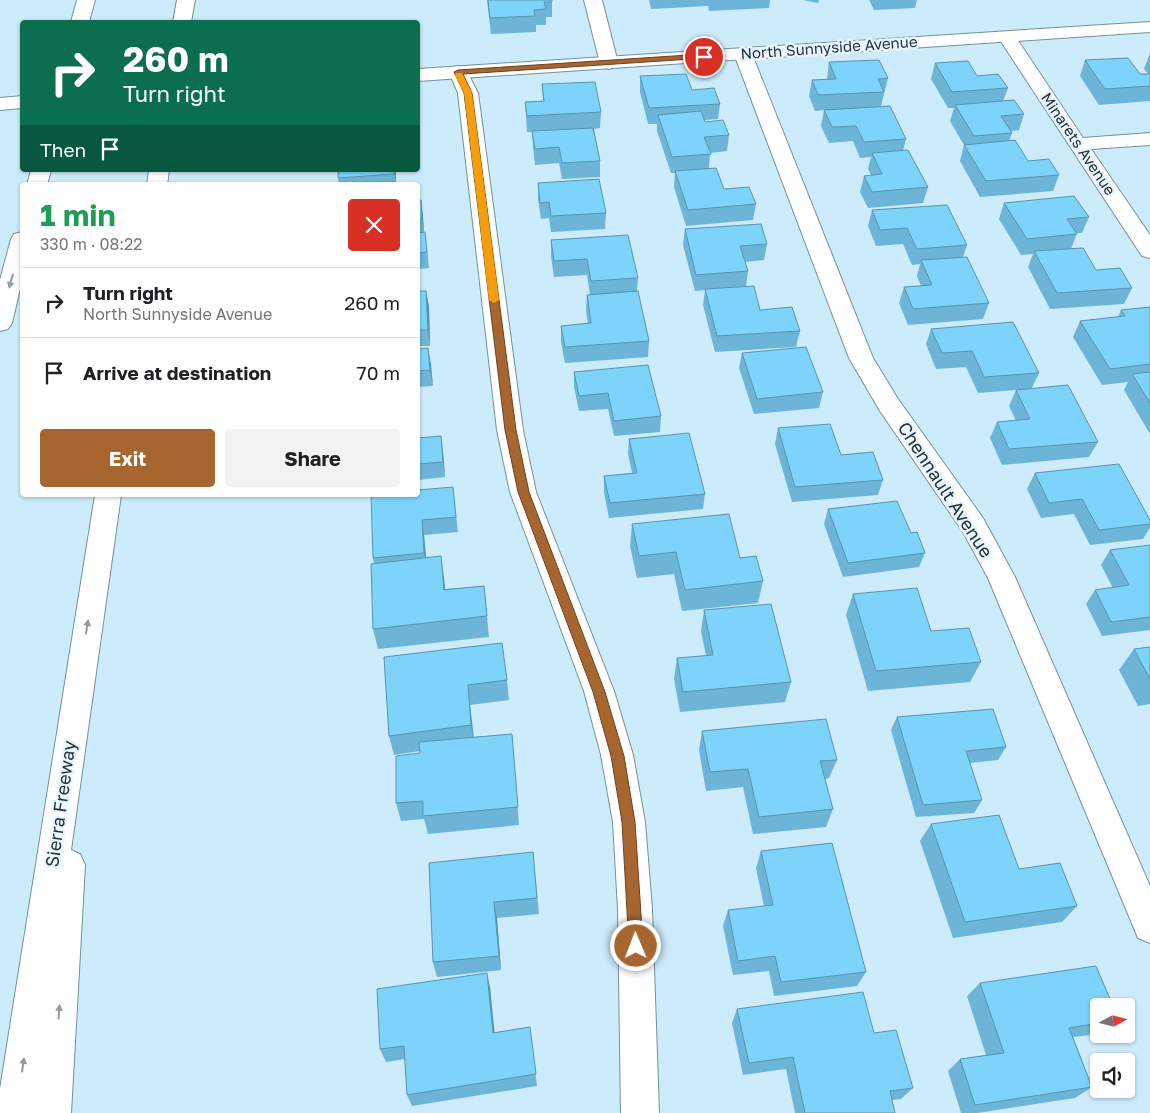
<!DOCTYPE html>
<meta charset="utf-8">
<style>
:root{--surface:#fff;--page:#f2f2f2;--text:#202124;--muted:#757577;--line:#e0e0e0;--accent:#a76630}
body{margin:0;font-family:"Golos Text",sans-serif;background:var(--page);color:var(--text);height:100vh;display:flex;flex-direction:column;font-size:19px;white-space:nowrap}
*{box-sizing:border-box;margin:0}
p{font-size:16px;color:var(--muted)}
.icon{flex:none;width:28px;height:28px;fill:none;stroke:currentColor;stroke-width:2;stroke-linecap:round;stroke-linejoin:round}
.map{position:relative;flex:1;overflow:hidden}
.side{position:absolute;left:20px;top:182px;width:400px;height:315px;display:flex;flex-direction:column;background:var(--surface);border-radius:5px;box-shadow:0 1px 4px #0004}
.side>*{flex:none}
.hud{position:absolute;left:20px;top:20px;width:400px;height:152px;border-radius:5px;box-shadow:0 1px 4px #0004;background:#0b6e4f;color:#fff;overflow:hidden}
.needle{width:32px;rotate:83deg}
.controls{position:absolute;left:1090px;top:998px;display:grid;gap:10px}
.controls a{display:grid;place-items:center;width:45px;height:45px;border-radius:5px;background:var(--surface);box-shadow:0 1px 4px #0004;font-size:25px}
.pin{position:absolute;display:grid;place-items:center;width:42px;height:42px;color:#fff;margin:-21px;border:2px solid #fff;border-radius:50%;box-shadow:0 1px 5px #0007}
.me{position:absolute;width:55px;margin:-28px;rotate:359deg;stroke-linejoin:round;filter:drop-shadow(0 0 4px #0008)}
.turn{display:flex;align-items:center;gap:18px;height:105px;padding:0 20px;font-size:22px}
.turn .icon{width:65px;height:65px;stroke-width:2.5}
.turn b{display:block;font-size:35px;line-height:42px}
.then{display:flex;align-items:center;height:48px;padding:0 20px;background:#0003;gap:10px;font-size:19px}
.round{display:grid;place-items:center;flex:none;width:52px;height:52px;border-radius:5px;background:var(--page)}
.headline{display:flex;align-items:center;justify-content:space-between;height:85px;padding:0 20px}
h1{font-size:30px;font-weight:700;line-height:38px;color:#1e9e55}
.cta{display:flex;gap:10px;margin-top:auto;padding:10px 20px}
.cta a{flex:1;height:58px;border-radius:5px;background:var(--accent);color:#fff;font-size:20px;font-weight:700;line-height:58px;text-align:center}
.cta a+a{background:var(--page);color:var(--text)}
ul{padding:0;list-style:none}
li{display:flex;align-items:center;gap:15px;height:70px;padding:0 20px;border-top:1px solid var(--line)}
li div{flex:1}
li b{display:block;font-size:19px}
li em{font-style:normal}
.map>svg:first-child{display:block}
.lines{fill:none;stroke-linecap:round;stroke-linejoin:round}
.street-casing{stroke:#74909f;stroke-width:2}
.secondary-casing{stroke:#74909f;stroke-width:2}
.highway-casing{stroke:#74909f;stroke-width:2}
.street{fill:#fff;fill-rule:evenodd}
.secondary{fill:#fff;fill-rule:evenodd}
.highway{fill:#fff;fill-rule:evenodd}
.wall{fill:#6cb5d8}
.shaded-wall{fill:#5894b0}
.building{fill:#7ed3fb;stroke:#5894b0}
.oneway{fill:#949a9c}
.route{fill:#a76630;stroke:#6d421f}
.slow{fill:#f59e0b}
.labels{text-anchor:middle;stroke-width:5;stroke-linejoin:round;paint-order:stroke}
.far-street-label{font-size:15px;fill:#28343a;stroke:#e9f5fc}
.street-label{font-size:18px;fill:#28343a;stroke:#e9f5fc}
</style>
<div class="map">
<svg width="1150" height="1113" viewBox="0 0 1150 1113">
<rect width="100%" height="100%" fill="#ccebfb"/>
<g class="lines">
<defs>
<g id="street">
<polygon points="584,0 602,0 618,63 616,67 609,69 602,67 600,63"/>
<polygon points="1007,32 1013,33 1083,138 1150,133 1150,145 1091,149 1150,235 1150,258 1142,256 998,37 1001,33"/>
<polygon points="743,48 750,50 752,54 873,358 898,399 983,518 1015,577 1150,886 1150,943 1138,938 988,578 963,532 880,411 849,358 734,54 736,50"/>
<polygon points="458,66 465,68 478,93 523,430 536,492 614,691 633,755 645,822 652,909 659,1113 621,1113 618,909 613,822 601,755 584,691 510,492 497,430 458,93 449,72 451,68"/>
</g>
<g id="secondary">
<polygon points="1150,22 1150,32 418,81 418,69"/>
<polygon points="22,96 22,108 0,110 0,98"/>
</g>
<g id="highway">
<polygon points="77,0 95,0 89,22 71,22"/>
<polygon points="177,0 195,0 191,22 173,22"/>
<polygon points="31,170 51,170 47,185 27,185"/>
<polygon points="149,170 169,170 167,185 147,185"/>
<polygon points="22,232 22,280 12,323 8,329 0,331 0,280 11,239 14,234"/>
<polygon points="95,495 121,495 71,850 80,854 85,865 71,1113 0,1113 0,1089"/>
</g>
</defs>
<use href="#street" class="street-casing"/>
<use href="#secondary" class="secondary-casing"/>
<use href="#highway" class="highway-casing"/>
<use href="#street" class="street"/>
<use href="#secondary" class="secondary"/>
<use href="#highway" class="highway"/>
</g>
<g class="wall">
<polygon points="487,0 552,0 552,17 546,17 546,25 536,25 536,32 491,34"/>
<polygon points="649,0 770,0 769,8 709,11 708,6 651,9"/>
<polygon points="803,0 819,0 818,3"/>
<polygon points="869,0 917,0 915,8 874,10"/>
<polygon points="1150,53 1150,101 1099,105 1080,76 1085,60 1140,74 1148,74 1144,69"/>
<polygon points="829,62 888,78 881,106 906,139 903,151 928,187 923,203 868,208 860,192 864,176 871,175 868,169 871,157 860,158 853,141 829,143 821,126 824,110 815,111 809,96 812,80 827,79"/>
<polygon points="935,63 977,76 1008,88 1003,101 1024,114 1019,130 1011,131 1012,133 1009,141 1028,161 1059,175 1053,191 980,197 960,161 964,145 950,121 954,108 948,108 931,79"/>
<polygon points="640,76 692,90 720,104 718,119 704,120 705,122 729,135 727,151 710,153 709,168 724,189 756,204 753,220 686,226 674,187 675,173 671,173 657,131 657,124 648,124 640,92"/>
<polygon points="542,84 601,112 600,128 594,129 600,161 600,177 562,179 559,163 535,165 533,147 532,132 527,132 525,102 543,101"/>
<polygon points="338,170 417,170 396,172 396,185 339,185 338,178"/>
<polygon points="538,183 606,213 605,229 551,232 549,218 541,219 538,199"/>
<polygon points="418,200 421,200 424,232 427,248 429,268 418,269"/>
<polygon points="1004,203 1089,217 1082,233 1077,233 1071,249 1096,270 1132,288 1124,304 1050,309 1028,267 1033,254 1021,255 999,219"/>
<polygon points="872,210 967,245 963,257 989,303 983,319 908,325 899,303 904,287 921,286 917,276 920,264 912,265 903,244 876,246 868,226"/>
<polygon points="685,229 767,244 764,260 745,262 748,271 746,286 760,310 800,331 796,347 715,352 703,305 705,290 695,291 683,245"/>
<polygon points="551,240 638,278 637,291 649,341 648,357 565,363 561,342 561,326 588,324 586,311 587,295 590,295 587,275 554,277 551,256"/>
<polygon points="418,291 426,291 429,307 430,346 418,346"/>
<polygon points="1150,307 1150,434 1124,390 1128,382 1102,385 1073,337 1080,321 1118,317 1121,310"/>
<polygon points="931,329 1039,373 1032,388 1098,442 1089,457 1002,465 990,438 997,422 1016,421 1009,406 1016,390 978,393 966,367 936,369 926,344"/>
<polygon points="428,348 433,386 418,387 418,349"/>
<polygon points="742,353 823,392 819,408 754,414 739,368"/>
<polygon points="574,372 661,416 660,432 614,436 608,409 579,411 574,387"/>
<polygon points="778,428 841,455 883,480 878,495 792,502 775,444"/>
<polygon points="418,438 443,452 445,477 418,480"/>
<polygon points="629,439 705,494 703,509 609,518 604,492 604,476 632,473 628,454"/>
<polygon points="1035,473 1150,520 1150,528 1143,539 1090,545 1074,514 1041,518 1027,489"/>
<polygon points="453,487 458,532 424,535 426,558 444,578 445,589 484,586 489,637 378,649 373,629 374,563 373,558"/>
<polygon points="828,509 911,533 925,553 919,567 843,577 824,524"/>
<polygon points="632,524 740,558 763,581 758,603 682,611 674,574 637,578 630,546"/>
<polygon points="1150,545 1150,630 1102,636 1086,604 1095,590 1113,588 1101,565 1110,550"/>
<polygon points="853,594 931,631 981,662 970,682 868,691 846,615"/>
<polygon points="704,610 791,682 785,702 680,712 674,679 677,658 706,656 701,631"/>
<polygon points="1150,647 1150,704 1138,706 1119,670 1134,649"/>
<polygon points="384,657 507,680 509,700 470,705 474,737 512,734 519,825 428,834 424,819 401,821 396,803 420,753 420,751 394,755 389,736"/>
<polygon points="897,717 1006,747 998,760 970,763 982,800 974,813 916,817 891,730"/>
<polygon points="702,731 837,760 829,778 825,779 833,809 826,827 753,834 743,787 706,791 699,750"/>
<polygon points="931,824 1019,869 1077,906 1062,922 953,938 920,841"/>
<polygon points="761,851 866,972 857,986 774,996 769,971 733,975 723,926 728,910 764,906 756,868"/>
<polygon points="533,852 539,914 497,918 501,970 437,977 433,962"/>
<polygon points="980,983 1099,1006 1099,1034 1073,1037 1092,1087 1075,1098 977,1113 961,1113 948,1071 960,1059 986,1055 967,996"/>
<polygon points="490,987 494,1033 530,1027 537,1086 412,1106 407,1095 405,1059 386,1062 380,1049"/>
<polygon points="737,1009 874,1033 913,1088 901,1099 892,1100 895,1113 795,1113 786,1069 743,1075 732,1023"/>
</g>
<g class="shaded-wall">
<polygon points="394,170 396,170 396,185"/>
<polygon points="421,200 423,216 424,234 422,218"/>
<polygon points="426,291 429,307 430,346 428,330"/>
<polygon points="428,348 431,364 433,386 430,370"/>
<polygon points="441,436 443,452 445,477 443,462"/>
<polygon points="422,520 424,535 427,568 424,553"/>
<polygon points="441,556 444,578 447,611 444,590"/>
<polygon points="468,685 470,705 474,744 471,725"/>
<polygon points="494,902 497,918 501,970 499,956"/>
<polygon points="487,973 490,987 496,1046 493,1033"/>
</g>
<g class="building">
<polygon points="488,0 552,0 552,2 544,2 546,9 534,10 535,16 490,18"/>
<polygon points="1128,58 1140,74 1150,74 1150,86 1105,89 1085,60"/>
<polygon points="879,60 888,78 878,79 884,92 818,95 812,80 836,79 829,62"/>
<polygon points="968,61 977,76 998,74 1008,88 952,92 935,63"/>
<polygon points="686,74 692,90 714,88 720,104 649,108 640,76"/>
<polygon points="595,82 601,112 527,116 525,102 544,101 542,84"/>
<polygon points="1014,100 1024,114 1001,116 1012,133 974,136 955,105"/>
<polygon points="890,106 906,139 864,142 856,126 832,127 824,110"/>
<polygon points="701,111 705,122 723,120 729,135 704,137 711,154 672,157 658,115"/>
<polygon points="593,128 600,161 562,163 559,147 535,149 532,131"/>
<polygon points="1015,140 1028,161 1049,159 1059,175 986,181 964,145"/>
<polygon points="908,150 928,187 872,192 864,176 882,174 872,153"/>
<polygon points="716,168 724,189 749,187 756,204 688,210 675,171"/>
<polygon points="338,170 394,170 394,174 338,178"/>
<polygon points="599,179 606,213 551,216 549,202 540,203 538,183"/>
<polygon points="395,182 395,185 354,185"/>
<polygon points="1074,196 1089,217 1067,219 1077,234 1027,239 1004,203"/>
<polygon points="418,200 421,200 422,218 418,218"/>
<polygon points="947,205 967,245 917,249 907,228 880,230 872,210"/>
<polygon points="761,224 767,244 740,246 748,271 696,275 685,229"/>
<polygon points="425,232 427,252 418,253 418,233"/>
<polygon points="628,235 638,278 591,281 587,259 554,261 551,240"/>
<polygon points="1083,248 1096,270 1120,268 1132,288 1057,293 1034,251"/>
<polygon points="967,257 989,303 913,309 904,287 932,285 921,260"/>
<polygon points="754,286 760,310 792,307 800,331 717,336 705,289"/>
<polygon points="418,291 426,291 428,330 418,330"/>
<polygon points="638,291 649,341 565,347 561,326 591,323 587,295"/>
<polygon points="1150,307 1150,364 1110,369 1080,321 1125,316 1121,310"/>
<polygon points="1013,322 1039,373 984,377 972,351 942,353 931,329"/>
<polygon points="806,347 823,392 757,399 742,353"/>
<polygon points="428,348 430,370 418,371 418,349"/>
<polygon points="648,365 661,416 614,421 608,393 579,396 574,372"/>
<polygon points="1150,372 1150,403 1132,374"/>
<polygon points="1068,385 1098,442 1009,449 997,422 1030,419 1016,390"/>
<polygon points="830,424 841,455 873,452 883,480 795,487 778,428"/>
<polygon points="689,433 705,494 610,503 604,476 637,473 629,439"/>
<polygon points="441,436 443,462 418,464 418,438"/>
<polygon points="1119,464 1150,520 1150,524 1099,530 1082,499 1049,503 1035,473"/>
<polygon points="453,487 456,517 422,520 424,553 373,558 371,495 418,495 418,490"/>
<polygon points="897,501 911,533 917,532 925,553 848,563 828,509"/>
<polygon points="729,514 740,558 756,556 763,581 685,590 676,552 639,556 632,524"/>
<polygon points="1150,545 1150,617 1111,622 1095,590 1129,585 1110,550"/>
<polygon points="441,556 444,590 484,586 487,616 373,629 371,564"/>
<polygon points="917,588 931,631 969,628 981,662 876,671 853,594"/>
<polygon points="771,604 791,682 683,692 677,658 713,655 704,610"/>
<polygon points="502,643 507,680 468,685 471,725 389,736 384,657"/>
<polygon points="1150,647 1150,679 1134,649"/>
<polygon points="993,709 1006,747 966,751 982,800 923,805 897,717"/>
<polygon points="826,719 837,760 820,761 833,809 759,817 748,769 710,772 702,731"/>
<polygon points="512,734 518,807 423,816 423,801 396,803 396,756 420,753 419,742"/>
<polygon points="999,815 1019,869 1060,863 1077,906 965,922 931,824"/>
<polygon points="832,843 866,972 781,982 775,956 738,961 728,910 773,905 761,851"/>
<polygon points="533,852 537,898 494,902 499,956 433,962 429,863"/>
<polygon points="1096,966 1113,1006 1099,1006 1099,1023 1069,1028 1092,1087 975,1105 960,1059 1004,1053 980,983"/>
<polygon points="487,973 493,1033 530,1027 536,1074 407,1095 404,1046 380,1049 377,989"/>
<polygon points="863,992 874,1033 896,1030 913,1088 890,1091 895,1113 805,1113 793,1057 749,1063 737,1009"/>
</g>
<defs><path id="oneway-solid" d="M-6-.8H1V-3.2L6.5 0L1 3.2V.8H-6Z" transform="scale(1.25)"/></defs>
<g class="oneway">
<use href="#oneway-solid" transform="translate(11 281) rotate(105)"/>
<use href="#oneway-solid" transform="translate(87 627) rotate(-81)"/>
<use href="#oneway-solid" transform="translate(59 1012) rotate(-86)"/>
<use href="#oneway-solid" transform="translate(23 1065) rotate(-82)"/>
</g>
<polygon class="route" points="704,54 707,55 707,58 463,74 472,93 516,430 529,492 605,692 624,756 635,822 643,946 641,951 636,954 631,951 629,946 622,822 611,756 593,692 518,492 505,430 464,93 454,72 458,70"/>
<polygon class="slow" points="456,73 462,73 472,93 499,300 494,303 489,300 464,93 455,75"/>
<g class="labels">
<g class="far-street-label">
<text transform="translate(829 48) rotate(-4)" y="5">North Sunnyside Avenue</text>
<text transform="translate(1078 144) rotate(56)" y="5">Minarets Avenue</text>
</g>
<g class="street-label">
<text transform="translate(945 490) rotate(57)" y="6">Chennault Avenue</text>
<text transform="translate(61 804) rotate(-82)" y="6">Sierra Freeway</text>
</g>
</g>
</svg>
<div class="controls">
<a><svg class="needle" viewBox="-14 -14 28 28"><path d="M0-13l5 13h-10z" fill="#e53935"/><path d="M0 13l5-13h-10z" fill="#757577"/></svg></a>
<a><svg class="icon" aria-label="sound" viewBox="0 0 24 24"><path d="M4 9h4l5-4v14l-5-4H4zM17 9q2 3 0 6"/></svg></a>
</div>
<div class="pin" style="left:704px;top:57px;background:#d93025"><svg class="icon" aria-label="arrive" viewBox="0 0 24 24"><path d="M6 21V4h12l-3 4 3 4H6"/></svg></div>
<svg class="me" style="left:636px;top:946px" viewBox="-20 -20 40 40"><circle r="17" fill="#a76630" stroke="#fff" stroke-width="3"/><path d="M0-11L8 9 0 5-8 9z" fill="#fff"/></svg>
<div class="hud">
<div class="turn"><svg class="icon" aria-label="right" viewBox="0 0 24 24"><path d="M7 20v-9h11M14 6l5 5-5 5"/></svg><div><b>260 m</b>Turn right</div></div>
<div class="then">Then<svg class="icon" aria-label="arrive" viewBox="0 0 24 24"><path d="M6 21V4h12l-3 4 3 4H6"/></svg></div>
</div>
<section class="side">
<div class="headline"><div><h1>1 min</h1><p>330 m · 08:22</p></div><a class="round" style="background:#d93025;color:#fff"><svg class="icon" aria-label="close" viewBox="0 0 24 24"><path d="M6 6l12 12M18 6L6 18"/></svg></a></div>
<ul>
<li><svg class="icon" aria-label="right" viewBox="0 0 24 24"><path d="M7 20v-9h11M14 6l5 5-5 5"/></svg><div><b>Turn right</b><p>North Sunnyside Avenue</p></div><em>260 m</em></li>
<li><svg class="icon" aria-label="arrive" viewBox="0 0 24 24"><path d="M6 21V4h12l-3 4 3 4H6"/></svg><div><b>Arrive at destination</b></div><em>70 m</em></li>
</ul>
<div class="cta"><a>Exit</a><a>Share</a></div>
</section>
</div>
